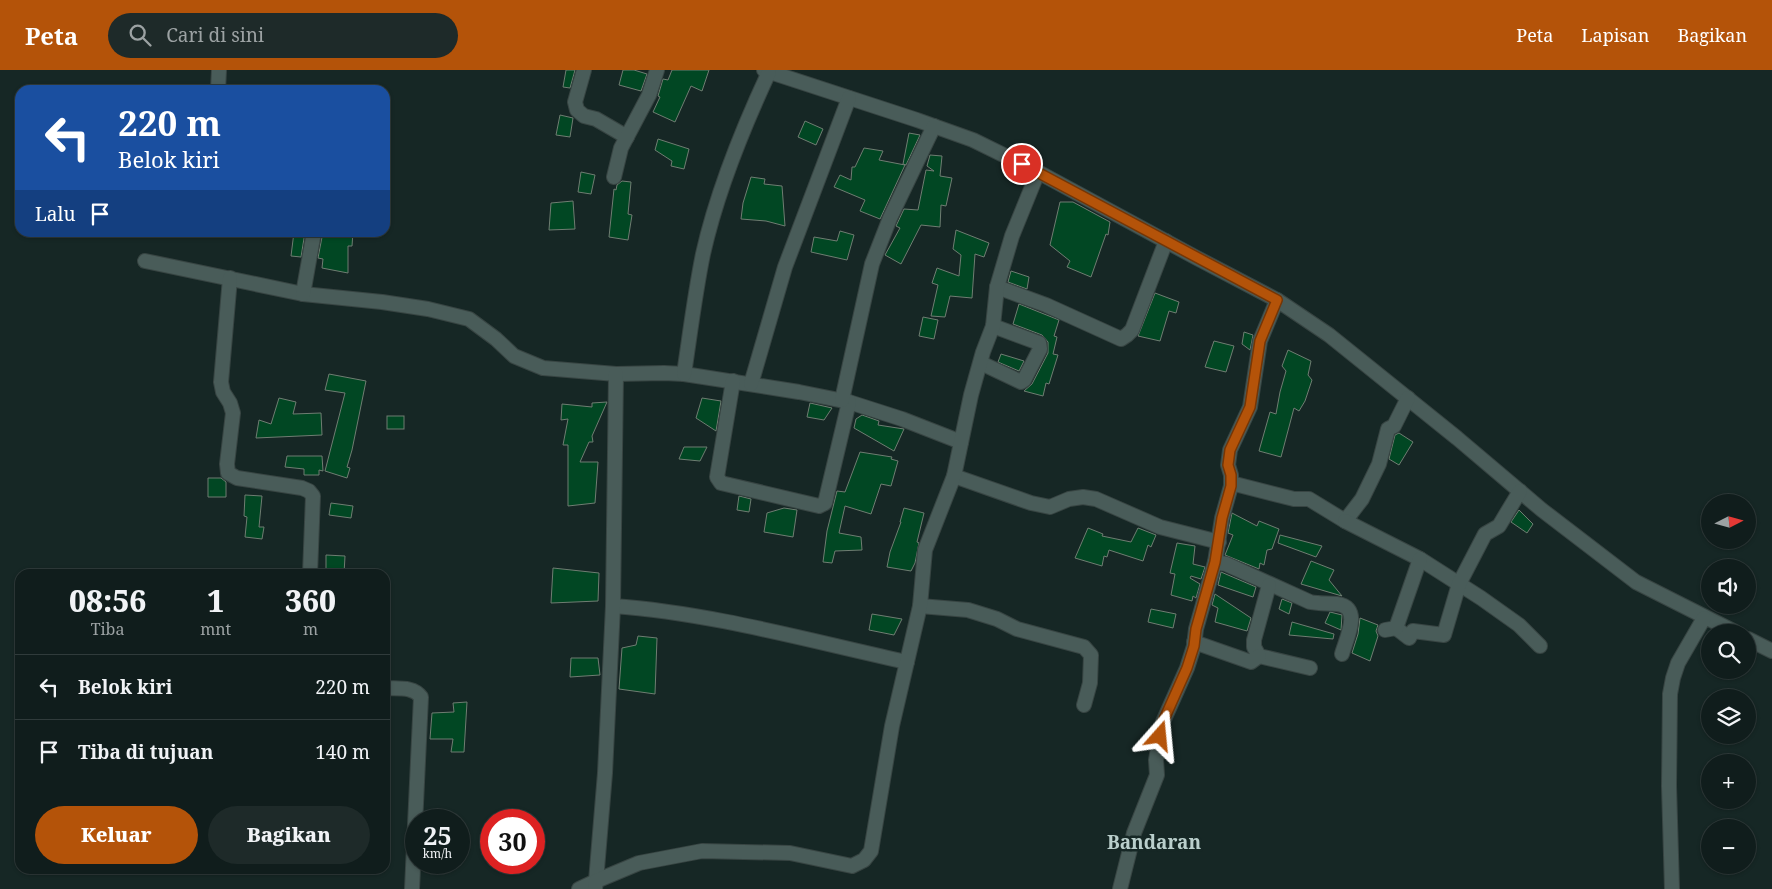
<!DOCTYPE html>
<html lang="id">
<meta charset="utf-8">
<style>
:root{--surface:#101d1c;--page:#1e2a29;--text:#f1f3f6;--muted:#9ca2a3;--line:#303b3b;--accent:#b45309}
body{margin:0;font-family:"Noto Serif",serif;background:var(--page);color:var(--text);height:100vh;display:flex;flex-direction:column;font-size:19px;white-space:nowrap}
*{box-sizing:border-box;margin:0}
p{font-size:16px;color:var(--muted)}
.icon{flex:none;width:28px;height:28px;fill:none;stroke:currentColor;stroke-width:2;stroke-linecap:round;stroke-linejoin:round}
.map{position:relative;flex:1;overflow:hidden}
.panel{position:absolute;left:15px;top:499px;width:375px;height:305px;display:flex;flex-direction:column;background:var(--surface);border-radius:15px;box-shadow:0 1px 4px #0004,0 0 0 1px var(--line)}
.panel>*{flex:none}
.guide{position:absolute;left:15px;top:15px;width:375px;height:152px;border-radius:15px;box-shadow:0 1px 4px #0004,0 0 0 1px var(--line);background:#1a4fa0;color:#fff;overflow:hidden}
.needle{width:32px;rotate:84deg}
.tools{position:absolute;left:1701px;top:424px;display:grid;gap:10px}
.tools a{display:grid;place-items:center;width:55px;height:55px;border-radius:50%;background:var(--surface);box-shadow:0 1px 4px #0004,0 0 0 1px var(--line);font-size:25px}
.speed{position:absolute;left:405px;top:739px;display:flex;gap:10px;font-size:25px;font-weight:700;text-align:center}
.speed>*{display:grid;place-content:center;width:65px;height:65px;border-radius:50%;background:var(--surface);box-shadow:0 1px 4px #0004,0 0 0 1px var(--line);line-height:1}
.speed small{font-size:12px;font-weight:400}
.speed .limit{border:8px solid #d22;background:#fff;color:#111}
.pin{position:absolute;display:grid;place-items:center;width:42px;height:42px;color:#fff;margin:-21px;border:2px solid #fff;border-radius:50%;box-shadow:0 1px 5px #0007}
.me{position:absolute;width:55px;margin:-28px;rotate:18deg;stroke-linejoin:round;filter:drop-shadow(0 0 4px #0008)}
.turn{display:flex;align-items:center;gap:18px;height:105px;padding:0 20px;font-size:22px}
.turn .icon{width:65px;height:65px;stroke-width:2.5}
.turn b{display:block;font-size:35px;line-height:42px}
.then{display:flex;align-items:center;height:48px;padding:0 20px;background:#0003;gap:10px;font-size:19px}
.eta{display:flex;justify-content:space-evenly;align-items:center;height:85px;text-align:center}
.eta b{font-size:30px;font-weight:800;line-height:35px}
.cta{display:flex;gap:10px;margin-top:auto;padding:10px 20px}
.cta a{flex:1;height:58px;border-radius:30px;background:var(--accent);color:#fff;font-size:20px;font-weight:800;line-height:58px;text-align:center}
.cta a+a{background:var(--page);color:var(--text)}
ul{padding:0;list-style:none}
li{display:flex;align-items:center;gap:15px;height:65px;padding:0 20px;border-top:1px solid var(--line)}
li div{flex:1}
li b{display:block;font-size:19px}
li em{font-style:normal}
header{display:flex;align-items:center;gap:30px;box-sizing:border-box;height:70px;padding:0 25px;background:var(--accent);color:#fff}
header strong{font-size:24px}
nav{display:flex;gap:28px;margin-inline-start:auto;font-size:18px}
.search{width:350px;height:45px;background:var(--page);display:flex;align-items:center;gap:12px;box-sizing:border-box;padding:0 18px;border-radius:28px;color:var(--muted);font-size:19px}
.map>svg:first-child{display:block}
.building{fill:#014723;stroke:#6f7d72}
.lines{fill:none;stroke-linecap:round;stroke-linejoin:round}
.street-casing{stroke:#384543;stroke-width:16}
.street{stroke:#495c59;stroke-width:14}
.route-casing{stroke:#753606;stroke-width:12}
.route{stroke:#b45309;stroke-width:9}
.labels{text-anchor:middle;stroke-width:5;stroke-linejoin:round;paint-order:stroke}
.quarter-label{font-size:19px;font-weight:bold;fill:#bacfcc;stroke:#162725}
</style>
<header>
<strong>Peta</strong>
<div class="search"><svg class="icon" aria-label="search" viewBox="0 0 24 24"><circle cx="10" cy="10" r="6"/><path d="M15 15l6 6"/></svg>Cari di sini</div>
<nav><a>Peta</a><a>Lapisan</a><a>Bagikan</a></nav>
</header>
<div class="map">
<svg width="1772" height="819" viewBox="0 0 1772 819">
<rect width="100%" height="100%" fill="#162725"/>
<g class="building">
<polygon points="566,0 575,0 570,18 563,17"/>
<polygon points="623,0 634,0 647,4 641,21 619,15"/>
<polygon points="672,0 709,0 702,21 691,16 675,52 653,42 660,27 658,26 663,9 668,10"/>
<polygon points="560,45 573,48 570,67 556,65"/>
<polygon points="805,51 823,59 816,75 798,67"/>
<polygon points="909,63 920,65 906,95 903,94"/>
<polygon points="658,69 689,79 684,99 671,96 672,91 655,80"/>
<polygon points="864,78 883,81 879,90 905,95 880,149 860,141 865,130 834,117 840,105 851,110 852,97 855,97"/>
<polygon points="930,85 942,86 940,106 952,108 946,136 941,135 940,157 921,155 901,194 885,185 900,158 896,156 904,139 918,140 926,100 934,101 927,96"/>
<polygon points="581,102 595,105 591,124 578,122"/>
<polygon points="751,107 765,109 764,114 782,116 785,156 766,151 741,149 743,133"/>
<polygon points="622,111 631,112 628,144 632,145 628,170 609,167 614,119 616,120 617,115"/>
<polygon points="573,131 575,159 549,160 551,133"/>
<polygon points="1060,132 1073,132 1110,152 1108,165 1106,164 1091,207 1067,197 1070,191 1050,175"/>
<polygon points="956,160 989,173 984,187 975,184 972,228 950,226 945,247 931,246 938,215 932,213 937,198 959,206 961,185 953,179"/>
<polygon points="840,161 854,165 847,190 811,182 814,167 837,171"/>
<polygon points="294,162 305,162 301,187 291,186"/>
<polygon points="323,162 353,162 352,176 348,176 348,203 322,198 323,189 318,188"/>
<polygon points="1011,201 1029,207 1027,219 1008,212"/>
<polygon points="1155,223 1179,232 1176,243 1169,241 1160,271 1138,266"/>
<polygon points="1019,234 1059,250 1054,266 1057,267 1053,284 1058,285 1049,314 1046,313 1043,326 1024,321 1032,314 1048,283 1048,272 1042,265 1013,254"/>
<polygon points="923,247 938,250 934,269 919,266"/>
<polygon points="1244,262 1253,265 1250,280 1242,274"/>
<polygon points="1214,271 1234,276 1226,302 1205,297"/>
<polygon points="1288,280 1311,291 1308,305 1312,310 1305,331 1299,341 1294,338 1281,387 1259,381 1270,342 1276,344 1280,322 1286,301 1282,296"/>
<polygon points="1001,284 1024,291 1019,301 998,292"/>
<polygon points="329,304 366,311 352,380 347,397 350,398 347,408 325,401 345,323 325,320"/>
<polygon points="279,328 296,332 293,344 321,343 322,365 256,368 259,350 271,354"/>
<polygon points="702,328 721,331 716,361 696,348"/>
<polygon points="607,332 592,366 593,372 589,372 580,392 598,392 595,433 568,436 568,375 563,375 568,349 561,350 562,334 592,337 592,333"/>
<polygon points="810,333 832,338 824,350 807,347"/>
<polygon points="862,345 879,351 878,355 904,359 894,381 854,358 856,349"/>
<rect x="387" y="346" width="17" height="13"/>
<polygon points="1399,363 1413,372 1399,395 1389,389 1395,365"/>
<polygon points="684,377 707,377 700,391 679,389"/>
<polygon points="860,382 892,387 891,389 898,391 891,416 881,414 871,444 845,436 839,463 861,467 862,480 835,481 832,493 823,492 827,461 837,421 845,422"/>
<polygon points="287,386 322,386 323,401 319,400 319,405 304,405 304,399 285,397"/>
<polygon points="208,408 221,408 226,412 226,427 208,427"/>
<polygon points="245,425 262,426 259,457 264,457 262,469 245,467 247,447 244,446"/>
<polygon points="739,426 751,429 749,442 737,440"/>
<polygon points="331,433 353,436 351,448 329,445"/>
<polygon points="784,438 797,440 793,467 764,462 767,443"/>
<polygon points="904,438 924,443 917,472 919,473 915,493 911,501 887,497 890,482 901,452 900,452"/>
<polygon points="1519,440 1533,454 1527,463 1511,452"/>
<polygon points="1232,443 1257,456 1259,451 1279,459 1272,479 1267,480 1264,495 1260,493 1259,499 1225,485 1233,465 1228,463"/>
<polygon points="1088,458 1103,464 1102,466 1131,472 1138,458 1156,465 1151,477 1148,475 1143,491 1109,480 1107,487 1104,486 1102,496 1075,488"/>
<polygon points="1280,465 1322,476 1316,487 1278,473"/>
<polygon points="1177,473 1195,476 1193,494 1205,497 1201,509 1191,506 1190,508 1200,514 1196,528 1193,526 1192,531 1171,525 1175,504 1170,503"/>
<polygon points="326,485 345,486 344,504 326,504"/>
<polygon points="1311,491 1334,500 1329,510 1342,526 1301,514"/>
<polygon points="553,498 599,503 598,531 551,533"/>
<polygon points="1221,502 1256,517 1253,527 1218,515"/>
<polygon points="1215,524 1251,548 1247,561 1215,552 1218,538 1212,535"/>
<polygon points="1282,529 1292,533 1289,544 1279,539"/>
<polygon points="1151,539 1176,544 1173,558 1148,552"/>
<polygon points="1330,542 1342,545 1341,560 1325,553"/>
<polygon points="872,544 902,549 894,565 869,560"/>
<polygon points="1360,548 1378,555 1376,561 1378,566 1370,591 1352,583 1358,564"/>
<polygon points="1292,552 1334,564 1333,569 1289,565"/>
<polygon points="638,566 657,568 655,624 619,619 622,578 636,575"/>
<polygon points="571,588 598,588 600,605 570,607"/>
<polygon points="467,632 464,682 451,682 453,669 430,669 432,643 454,642 453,633"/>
</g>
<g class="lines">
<defs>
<g id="street">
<polyline points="584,0 575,32 577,40 584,46 596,49 627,67"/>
<polyline points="764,0 917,50 973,70 1038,102 1195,187 1277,230 1329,265 1457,368 1542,440 1636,512 1735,562"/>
<polyline points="218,20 219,0"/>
<polyline points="614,107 621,78 649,25 657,0"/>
<polyline points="145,191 303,224 382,232 428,239 469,249 496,269 514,286 543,298 616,304 664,303 684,304 799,322 849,332 902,349 961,372"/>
<polyline points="230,208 221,312 223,322 230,333 233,343 227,394 228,403 237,408 302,418 309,421 313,426 310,504"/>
<polyline points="997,217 1046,235 1121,269 1127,265 1132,260 1166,171"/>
<polyline points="303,224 314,162"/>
<path d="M1277 230 1260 271 1250 337 1230 380 1228 395 1231 405V416L1222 448 1215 492 1226 494 1310 532C1320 534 1328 533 1337 534 1363 537 1346 569 1342 584"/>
<polyline points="981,293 1021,312 1024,310 1040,279 1039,273 993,256"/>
<path d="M684 304C690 264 695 223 703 184 717 121 742 60 769 2"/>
<polyline points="733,311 717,407 721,413 819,436 825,433 849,332"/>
<polyline points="751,314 785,197 849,28"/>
<polyline points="842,330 872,194 890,148 934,56"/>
<polyline points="954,406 1031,433 1050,437 1069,429 1083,427 1096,429 1160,457 1219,472"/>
<polyline points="1231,413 1294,429 1309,429 1345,451 1362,429 1379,394 1388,359 1394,356 1408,328"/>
<polyline points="1345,451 1420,489 1481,528 1519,555 1540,576"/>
<polyline points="1269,515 1254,570 1254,577 1259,586 1310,598"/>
<path d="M613 536C712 543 810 571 907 592"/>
<polyline points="920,536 968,540 997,549 1017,559 1084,577 1091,585 1090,613 1084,635"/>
<polyline points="1396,558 1409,568 1413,561 1444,565 1459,514 1485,464 1499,456 1520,421"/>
<polyline points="1385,560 1396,558 1420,489"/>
<polyline points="1748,569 1772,581"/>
<polyline points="1194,572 1251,592 1259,586"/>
<path d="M385 618C398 619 413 616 421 627L412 819"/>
<polyline points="579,819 596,811 605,703 613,536 616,304"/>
<polyline points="595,819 596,811 639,793 702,781 790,783 852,796 864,790 871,781 892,656 920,536 925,480 954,406 971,325 983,282 993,256 997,217 1012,166 1038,102"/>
<polyline points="1120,819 1134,763 1157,705 1156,690 1162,654 1187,598 1194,576 1196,559 1215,492"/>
<polyline points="1672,819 1669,716 1670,624 1673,608 1678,593 1704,548"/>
</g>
</defs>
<use href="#street" class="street-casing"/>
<use href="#street" class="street"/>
</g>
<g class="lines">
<defs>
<polyline id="route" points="1022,94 1277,230 1260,271 1250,337 1230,380 1228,395 1231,405 1231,416 1222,448 1215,492 1196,559 1194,576 1187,598 1162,654 1160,666"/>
</defs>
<use href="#route" class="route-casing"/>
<use href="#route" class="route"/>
</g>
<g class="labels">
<g class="quarter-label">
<text x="1154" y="779">Bandaran</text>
</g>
</g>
</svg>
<div class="tools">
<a><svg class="needle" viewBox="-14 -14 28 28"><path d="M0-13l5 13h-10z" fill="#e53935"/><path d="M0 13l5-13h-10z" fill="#9ca2a3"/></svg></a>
<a><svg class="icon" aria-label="sound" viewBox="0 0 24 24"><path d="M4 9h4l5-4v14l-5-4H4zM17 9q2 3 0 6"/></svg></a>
<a><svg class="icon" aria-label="search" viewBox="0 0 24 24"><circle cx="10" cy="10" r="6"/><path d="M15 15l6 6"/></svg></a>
<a><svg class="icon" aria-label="layers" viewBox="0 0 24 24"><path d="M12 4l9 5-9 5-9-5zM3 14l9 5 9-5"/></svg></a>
<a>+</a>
<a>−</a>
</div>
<div class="speed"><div>25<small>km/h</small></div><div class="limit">30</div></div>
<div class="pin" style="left:1022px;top:94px;background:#d93025"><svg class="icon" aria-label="arrive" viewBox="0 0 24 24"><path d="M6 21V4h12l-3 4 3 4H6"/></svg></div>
<svg class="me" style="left:1160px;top:666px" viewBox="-20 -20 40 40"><path d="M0-17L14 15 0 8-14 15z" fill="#b45309" stroke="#fff" stroke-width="4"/></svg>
<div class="guide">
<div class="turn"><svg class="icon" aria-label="left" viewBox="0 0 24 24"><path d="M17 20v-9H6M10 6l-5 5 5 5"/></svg><div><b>220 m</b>Belok kiri</div></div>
<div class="then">Lalu<svg class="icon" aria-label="arrive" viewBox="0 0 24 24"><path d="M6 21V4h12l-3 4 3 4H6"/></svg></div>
</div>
<section class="panel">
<div class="eta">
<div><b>08:56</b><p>Tiba</p></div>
<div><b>1</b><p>mnt</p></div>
<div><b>360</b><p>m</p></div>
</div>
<ul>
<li><svg class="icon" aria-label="left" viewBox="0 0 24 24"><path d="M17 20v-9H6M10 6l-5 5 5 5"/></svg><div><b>Belok kiri</b></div><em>220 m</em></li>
<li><svg class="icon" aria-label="arrive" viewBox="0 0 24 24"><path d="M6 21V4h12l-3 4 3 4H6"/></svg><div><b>Tiba di tujuan</b></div><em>140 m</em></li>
</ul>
<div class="cta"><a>Keluar</a><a>Bagikan</a></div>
</section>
</div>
